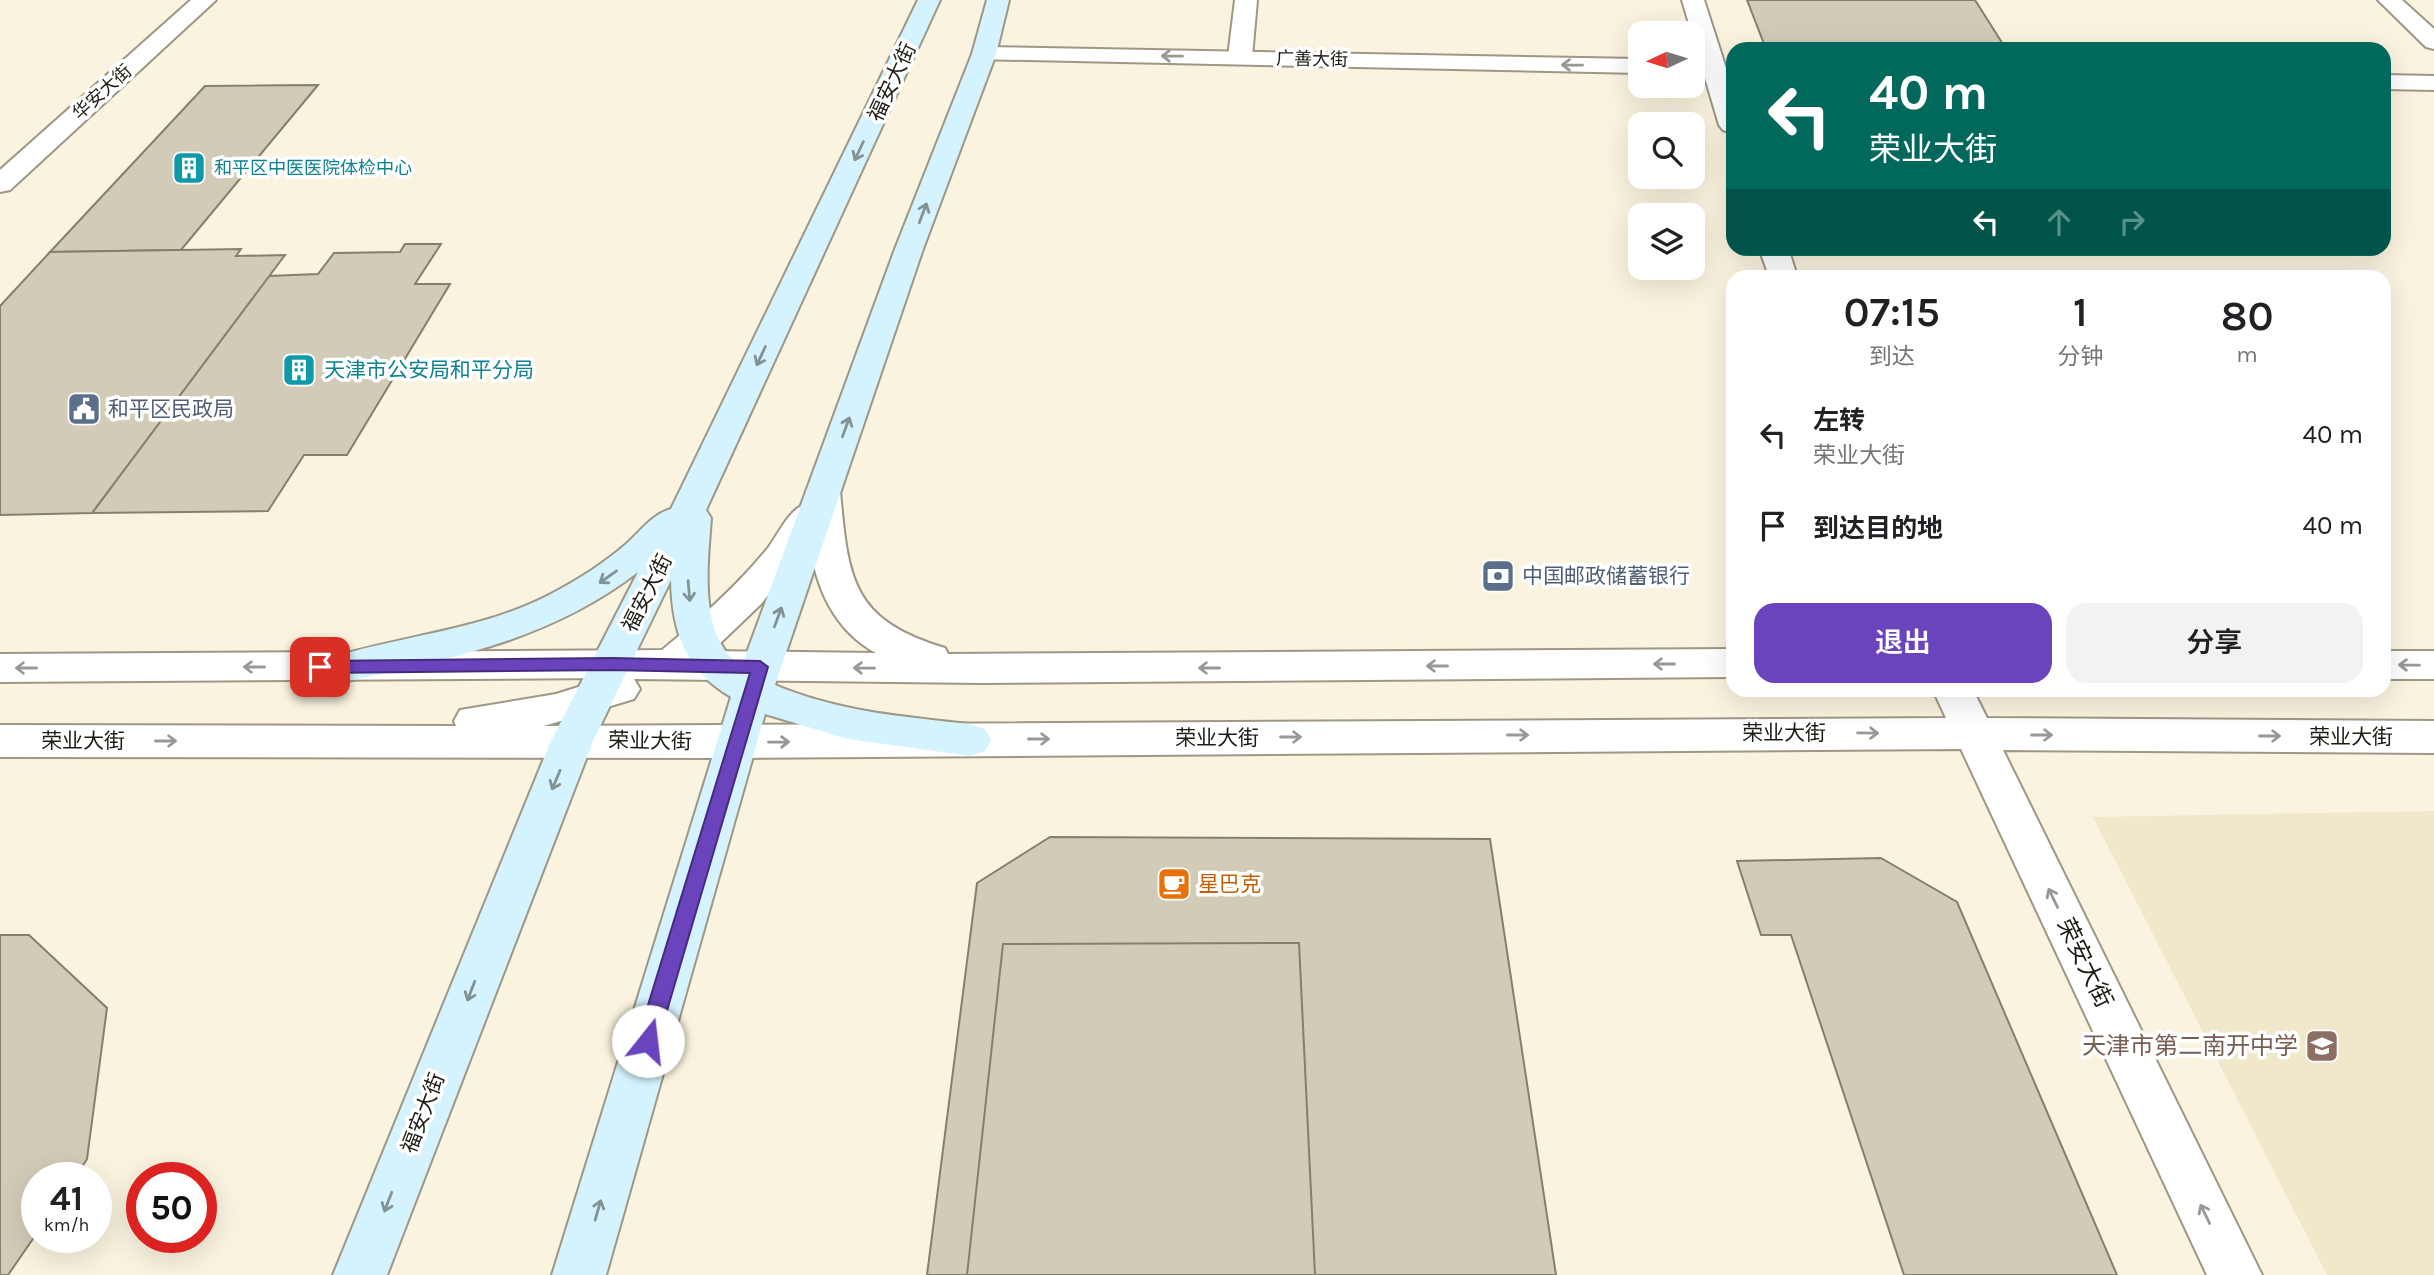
<!DOCTYPE html>
<html lang="zh">
<meta charset="utf-8">
<style>
:root{--surface:#fff;--page:#f2f2f2;--text:#202124;--muted:#757577;--accent:#6a44bc}
body{margin:0;font-family:Karla,"Noto Sans SC",sans-serif;background:var(--page);color:var(--text);height:100vh;display:flex;flex-direction:column;font-size:26px;white-space:nowrap}
*{box-sizing:border-box;margin:0}
p{font-size:23px;color:var(--muted)}
.icon{flex:none;width:38px;height:38px;fill:none;stroke:currentColor;stroke-width:2;stroke-linecap:round;stroke-linejoin:round}
.map{position:relative;flex:1;overflow:hidden}
.drawer{position:absolute;left:1726px;top:270px;width:665px;height:427px;display:flex;flex-direction:column;background:var(--surface);border-radius:21px;box-shadow:0 7px 28px #0002}
.drawer>*{flex:none}
.banner{position:absolute;left:1726px;top:42px;width:665px;height:214px;border-radius:21px;box-shadow:0 7px 28px #0002;background:#00695c;color:#fff;overflow:hidden}
.needle{width:46px;rotate:266deg}
.fabs{position:absolute;left:1628px;top:21px;display:grid;gap:14px}
.fabs a{display:grid;place-items:center;width:77px;height:77px;border-radius:14px;background:var(--surface);box-shadow:0 7px 28px #0002;font-size:35px}
.speed{position:absolute;left:21px;top:1162px;display:flex;gap:14px;font-size:35px;font-weight:700;text-align:center}
.speed>*{display:grid;place-content:center;width:91px;height:91px;border-radius:50%;background:var(--surface);box-shadow:0 7px 28px #0002;line-height:1}
.speed small{font-size:18px;font-weight:400}
.speed .limit{border:10px solid #d22;background:#fff;color:#111}
.pin{position:absolute;display:grid;place-items:center;width:60px;height:60px;color:#fff;margin:-30px;border-radius:14px;box-shadow:0 4px 10px #0006}
.me{position:absolute;width:77px;margin:-38px;rotate:16deg;stroke-linejoin:round;filter:drop-shadow(0 0 5px #0008)}
.turn{display:flex;align-items:center;gap:24px;height:147px;padding:0 28px;font-size:32px}
.turn .icon{width:91px;height:91px;stroke-width:2.5}
.turn b{display:block;font-size:49px;line-height:60px}
.lanes{display:flex;align-items:center;height:66px;padding:0 28px;background:#0003;justify-content:center;gap:35px;direction:ltr}
.lanes .off{opacity:.35}
.eta{display:flex;justify-content:space-evenly;align-items:center;height:119px;text-align:center}
.eta b{font-size:42px;font-weight:600;line-height:49px}
.cta{display:flex;gap:14px;margin-top:auto;padding:14px 28px}
.cta a{flex:1;height:80px;border-radius:21px;background:var(--accent);color:#fff;font-size:28px;font-weight:600;line-height:80px;text-align:center}
.cta a+a{background:var(--page);color:var(--text)}
ul{padding:0;list-style:none}
li{display:flex;align-items:center;gap:21px;height:91px;padding:0 28px}
li div{flex:1}
li b{display:block;font-size:26px}
li em{font-style:normal}
.map>svg:first-child{display:block}
.built{fill:#f1e8cc}
.building{fill:#d2cbb8;stroke:#857f6d;stroke-width:2}
.lines{fill:none;stroke-linecap:round;stroke-linejoin:round}
.minor-casing{stroke:#9e9785;stroke-width:4}
.tertiary-casing{stroke:#9e9785;stroke-width:4}
.secondary-casing{stroke:#9e9785;stroke-width:4}
.minor{fill:#fff;fill-rule:evenodd}
.tertiary{fill:#fff;fill-rule:evenodd}
.secondary{fill:#d5f3fe;fill-rule:evenodd}
.oneway{stroke:#999895}
.oneway2{stroke:#829295}
.route{fill:#6a44bc;stroke:#452c7a;stroke-width:2}
.labels{text-anchor:middle;stroke-width:7;stroke-linejoin:round;paint-order:stroke}
.far-street-label{font-size:18px;fill:#1d1b14;stroke:#fff}
.far-culture-label{font-size:18px;fill:#0d838f;stroke:#fff;text-anchor:start}
.street-label{font-size:21px;fill:#1d1b14;stroke:#fff}
.culture-label{font-size:21px;fill:#0d838f;stroke:#fff;text-anchor:start}
.service-label{font-size:21px;fill:#4e5e75;stroke:#fff;text-anchor:start}
.food-label{font-size:21px;fill:#c56008;stroke:#fff;text-anchor:start}
.near-street-label{font-size:24px;fill:#1d1b14;stroke:#fff}
.near-education-label{font-size:24px;fill:#785e54;stroke:#fff;text-anchor:end}
</style>
<div class="map">
<svg width="2434" height="1275" viewBox="0 0 2434 1275">
<rect width="100%" height="100%" fill="#faf3df"/>
<polygon class="built" points="2434,811 2434,1275 2327,1275 2093,817"/>
<g class="building">
<polygon points="1747,0 1975,0 2006,49 1766,49"/>
<polygon points="318,85 181,250 50,252 205,86"/>
<polygon points="405,244 441,244 415,284 450,284 347,455 304,455 268,511 92,513 268,276 318,274 334,253 400,252"/>
<polygon points="241,249 236,256 285,255 92,513 0,515 0,306 50,252"/>
<polygon points="1050,837 1490,839 1556,1275 927,1275 977,883"/>
<polygon points="1881,858 1957,902 2117,1275 1904,1275 1791,935 1761,935 1737,861"/>
<polygon points="0,935 29,935 107,1008 87,1159 75,1178 37,1178 37,1233 8,1275 0,1275"/>
<polygon points="1299,943 1315,1275 967,1275 1003,944"/>
</g>
<g class="lines">
<defs>
<g id="minor">
<polygon points="191,0 216,0 10,190 0,192 0,170"/>
<polygon points="1235,0 1257,0 1252,57 1249,62 1231,62 1228,57"/>
<polygon points="2378,0 2402,0 2434,29 2434,49 2426,47"/>
</g>
<g id="tertiary">
<polygon points="1682,0 1704,0 1732,87 1732,133 1723,130 1719,125"/>
<polygon points="984,47 1640,59 1640,73 975,59 972,54 975,49"/>
<polygon points="2384,75 2434,76 2434,90 2384,89"/>
<polygon points="1759,248 1788,248 1797,276 1769,276"/>
<path d="M823 480 835 483 840 491C848 580 852 620 945 648L948 654 1732 649V677L981 683 634 679 640 689 634 699 544 726 1946 718 1933 690H1973L1987 718 2434 721V753L2003 750 2262 1275H2207L1961 749 735 758 0 757V725L456 726 454 721 460 710 556 694 607 678 0 682V654L662 650C700 619 737 586 768 548 779 533 789 509 806 504V491L811 483ZM810 542C815 588 835 631 876 653L712 651 761 604Z"/>
<rect x="2384" y="651" width="50" height="28"/>
</g>
<path id="secondary" d="M918 0H940L706 510 711 518C708 563 697 638 742 666L895 249 972 54 987 0H1009L996 54 923 249 775 685C837 711 903 717 970 724L985 729 991 740 985 751 970 756 848 739 765 714 606 1275H552L731 697C685 670 672 632 671 580L593 741 387 1275H333L551 741 638 572C553 638 451 660 347 681L333 677 327 667 333 657C406 635 481 630 549 595 576 581 603 564 625 545 640 532 652 514 671 509Z"/>
</defs>
<use href="#minor" class="minor-casing"/>
<use href="#tertiary" class="tertiary-casing"/>
<use href="#secondary" class="secondary-casing"/>
<use href="#minor" class="minor"/>
<use href="#tertiary" class="tertiary"/>
<use href="#secondary" class="secondary"/>
</g>
<defs><path id="oneway-shaft" d="M-6 0H5M1.5-3L5.5 0L1.5 3" fill="none" stroke-width="1.6" stroke-linecap="round" stroke-linejoin="round" transform="scale(1.75)"/></defs>
<g class="oneway">
<use href="#oneway-shaft" transform="translate(1172 56) rotate(-179)"/>
<use href="#oneway-shaft" transform="translate(1572 65) rotate(-179)"/>
<use href="#oneway-shaft" transform="translate(1664 664) rotate(180)"/>
<use href="#oneway-shaft" transform="translate(2409 665) rotate(-179)"/>
<use href="#oneway-shaft" transform="translate(1437 666) rotate(180)"/>
<use href="#oneway-shaft" transform="translate(254 667) rotate(180)"/>
<use href="#oneway-shaft" transform="translate(26 668) rotate(180)"/>
<use href="#oneway-shaft" transform="translate(864 668) rotate(-179)"/>
<use href="#oneway-shaft" transform="translate(1209 668) rotate(180)"/>
<use href="#oneway-shaft" transform="translate(1868 733) rotate(1)"/>
<use href="#oneway-shaft" transform="translate(1518 735)"/>
<use href="#oneway-shaft" transform="translate(2042 735)"/>
<use href="#oneway-shaft" transform="translate(2270 736)"/>
<use href="#oneway-shaft" transform="translate(1291 737)"/>
<use href="#oneway-shaft" transform="translate(1039 739)"/>
<use href="#oneway-shaft" transform="translate(166 741)"/>
<use href="#oneway-shaft" transform="translate(779 742) rotate(-1)"/>
<use href="#oneway-shaft" transform="translate(2053 898) rotate(-116)"/>
<use href="#oneway-shaft" transform="translate(2205 1214) rotate(-116)"/>
</g>
<g class="oneway2">
<use href="#oneway-shaft" transform="translate(859 151) rotate(115)"/>
<use href="#oneway-shaft" transform="translate(923 213) rotate(-69)"/>
<use href="#oneway-shaft" transform="translate(761 356) rotate(115)"/>
<use href="#oneway-shaft" transform="translate(846 427) rotate(-70)"/>
<use href="#oneway-shaft" transform="translate(608 577) rotate(145)"/>
<use href="#oneway-shaft" transform="translate(689 591) rotate(85)"/>
<use href="#oneway-shaft" transform="translate(778 617) rotate(-70)"/>
<use href="#oneway-shaft" transform="translate(556 780) rotate(113)"/>
<use href="#oneway-shaft" transform="translate(471 991) rotate(111)"/>
<use href="#oneway-shaft" transform="translate(388 1202) rotate(111)"/>
<use href="#oneway-shaft" transform="translate(598 1210) rotate(-74)"/>
</g>
<polygon class="route" points="611,658 760,661 768,667 658,1041 655,1047 648,1050 640,1047 637,1041 750,673 611,670 320,673 312,667 320,661"/>
<defs>
<symbol id="building-square" viewBox="-11 -11 22 22"><rect x="-9" y="-9" width="18" height="18" rx="4" fill="#0f9aa8" stroke="#fff"/><path d="M-4-6H4V6H1V3H-1V6H-4ZM-2.5-4.3h1.7v1.8h-1.7ZM.8-4.3h1.7v1.8H.8ZM-2.5-1h1.7V.8h-1.7ZM.8-1h1.7V.8H.8Z" fill="#fff"/></symbol>
<symbol id="civic-square" viewBox="-11 -11 22 22"><rect x="-9" y="-9" width="18" height="18" rx="4" fill="#5c6f8a" stroke="#fff"/><path d="M-.6-6.5H3V-4.5H.6V-3L4-1V1h2V6H-6V1h2V-1L-.6-3ZM-1.2 2.5V6h2.4V2.5Z" fill="#fff"/></symbol>
<symbol id="bank-square" viewBox="-11 -11 22 22"><rect x="-9" y="-9" width="18" height="18" rx="4" fill="#5c6f8a" stroke="#fff"/><path d="M-6-4H6V4H-6ZM0-2.3a2.3 2.3 0 1 0 0 4.6a2.3 2.3 0 1 0 0-4.6Z" fill="#fff"/></symbol>
<symbol id="cafe-square" viewBox="-11 -11 22 22"><rect x="-9" y="-9" width="18" height="18" rx="4" fill="#e8710a" stroke="#fff"/><path d="M-5.5-4.5H6V0H3Q3 3.5 0 3.5H-2.5Q-5.5 3.5-5.5 0ZM3-3.2v2h1.7v-2ZM-6 4.5H4V6H-6Z" fill="#fff"/></symbol>
<symbol id="school-square" viewBox="-11 -11 22 22"><rect x="-9" y="-9" width="18" height="18" rx="4" fill="#8d6e63" stroke="#fff"/><path d="M0-5L7-2L0 1L-7-2ZM-4 1L0 2.5L4 1V4Q0 6-4 4Z" fill="#fff"/></symbol>
</defs>
<g fill-rule="evenodd">
<use href="#building-square" x="170" y="149" width="38" height="38"/>
<use href="#building-square" x="280" y="351" width="38" height="38"/>
<use href="#civic-square" x="65" y="390" width="38" height="38"/>
<use href="#bank-square" x="1479" y="557" width="38" height="38"/>
<use href="#cafe-square" x="1155" y="865" width="38" height="38"/>
<use href="#school-square" x="2303" y="1027" width="38" height="38"/>
</g>
<g class="labels">
<g class="far-street-label">
<text transform="translate(1312 59) rotate(1)" y="6">广善大街</text>
<text transform="translate(102 92) rotate(-42)" y="6">华安大街</text>
</g>
<g class="far-culture-label">
<text x="214" y="174">和平区中医医院体检中心</text>
</g>
<g class="street-label">
<text transform="translate(892 82) rotate(-65)" y="7">福安大街</text>
<text transform="translate(647 593) rotate(-63)" y="7">福安大街</text>
<text x="1784" y="740">荣业大街</text>
<text x="2351" y="744">荣业大街</text>
<text x="1217" y="745">荣业大街</text>
<text x="83" y="748">荣业大街</text>
<text transform="translate(650 741) rotate(1)" y="7">荣业大街</text>
<text transform="translate(423 1113) rotate(-69)" y="7">福安大街</text>
</g>
<g class="culture-label">
<text x="324" y="377">天津市公安局和平分局</text>
</g>
<g class="service-label">
<text x="108" y="416">和平区民政局</text>
<text x="1522" y="583">中国邮政储蓄银行</text>
</g>
<g class="food-label">
<text x="1198" y="891">星巴克</text>
</g>
<g class="near-street-label">
<text transform="translate(2085 963) rotate(64)" y="8">荣安大街</text>
</g>
<g class="near-education-label">
<text x="2298" y="1054">天津市第二南开中学</text>
</g>
</g>
</svg>
<div class="fabs">
<a><svg class="needle" viewBox="-14 -14 28 28"><path d="M0-13l5 13h-10z" fill="#e53935"/><path d="M0 13l5-13h-10z" fill="#757577"/></svg></a>
<a><svg class="icon" aria-label="search" viewBox="0 0 24 24"><circle cx="10" cy="10" r="6"/><path d="M15 15l6 6"/></svg></a>
<a><svg class="icon" aria-label="layers" viewBox="0 0 24 24"><path d="M12 4l9 5-9 5-9-5zM3 14l9 5 9-5"/></svg></a>
</div>
<div class="speed"><div>41<small>km/h</small></div><div class="limit">50</div></div>
<div class="pin" style="left:320px;top:667px;background:#d93025"><svg class="icon" aria-label="arrive" viewBox="0 0 24 24"><path d="M6 21V4h12l-3 4 3 4H6"/></svg></div>
<svg class="me" style="left:648px;top:1041px" viewBox="-20 -20 40 40"><circle r="19" fill="#fff"/><path d="M0-13L10 11 0 6-10 11z" fill="#6a44bc"/></svg>
<div class="banner">
<div class="turn"><svg class="icon" aria-label="left" viewBox="0 0 24 24"><path d="M17 20v-9H6M10 6l-5 5 5 5"/></svg><div><b>40 m</b>荣业大街</div></div>
<div class="lanes"><svg class="icon" aria-label="left" viewBox="0 0 24 24"><path d="M17 20v-9H6M10 6l-5 5 5 5"/></svg><svg class="icon off" aria-label="ahead" viewBox="0 0 24 24"><path d="M12 20V5M6 11l6-6 6 6"/></svg><svg class="icon off" aria-label="right" viewBox="0 0 24 24"><path d="M7 20v-9h11M14 6l5 5-5 5"/></svg></div>
</div>
<section class="drawer">
<div class="eta">
<div><b>07:15</b><p>到达</p></div>
<div><b>1</b><p>分钟</p></div>
<div><b>80</b><p>m</p></div>
</div>
<ul>
<li><svg class="icon" aria-label="left" viewBox="0 0 24 24"><path d="M17 20v-9H6M10 6l-5 5 5 5"/></svg><div><b>左转</b><p>荣业大街</p></div><em>40 m</em></li>
<li><svg class="icon" aria-label="arrive" viewBox="0 0 24 24"><path d="M6 21V4h12l-3 4 3 4H6"/></svg><div><b>到达目的地</b></div><em>40 m</em></li>
</ul>
<div class="cta"><a>退出</a><a>分享</a></div>
</section>
</div>
